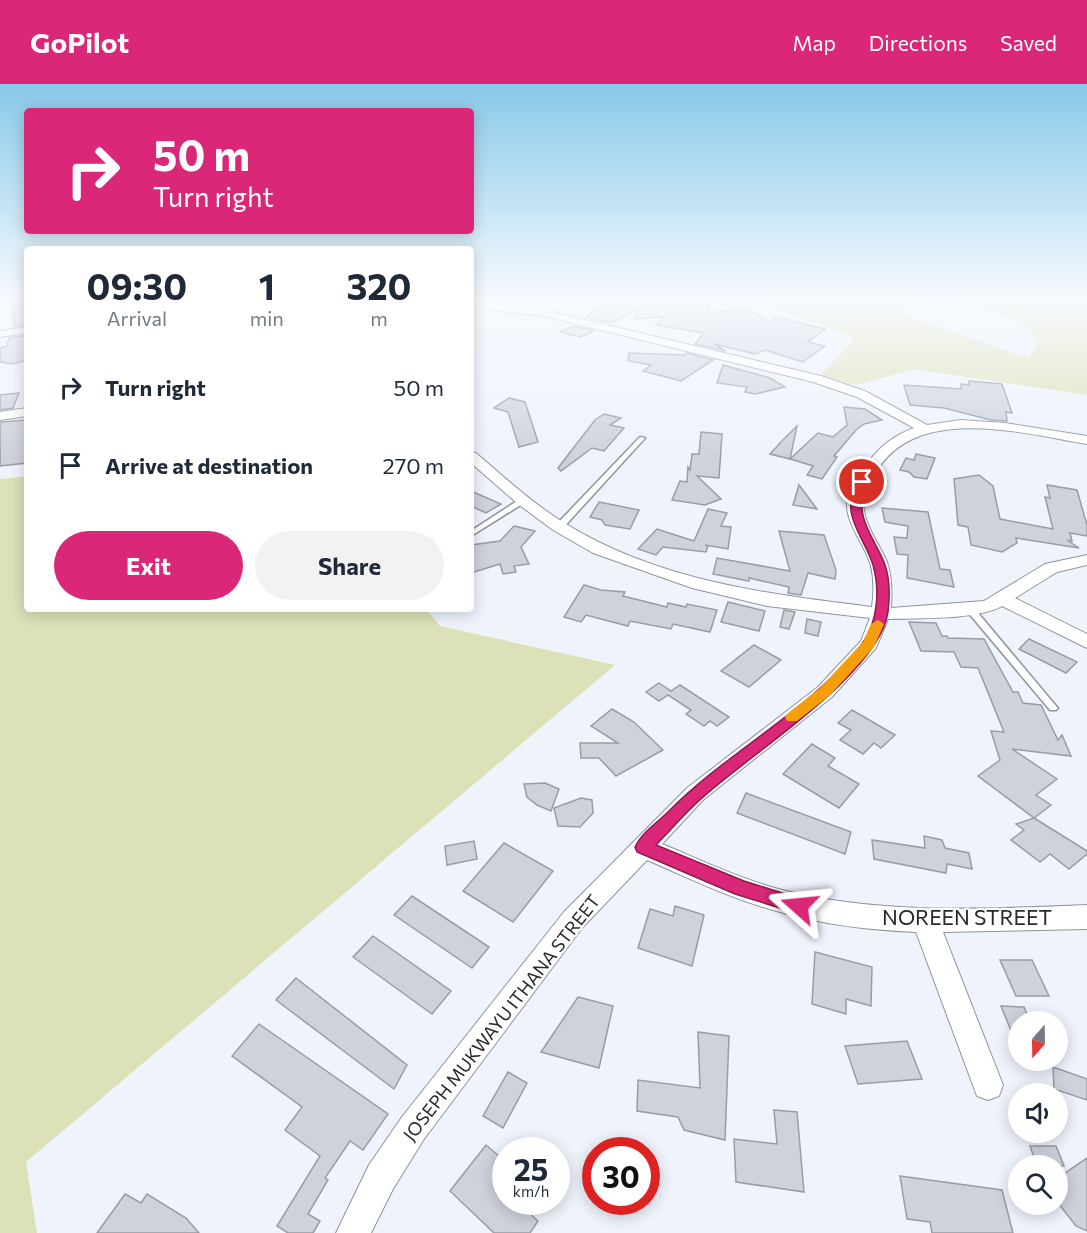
<!DOCTYPE html>
<style>
:root{--surface:#fff;--page:#f2f2f3;--text:#1f2937;--muted:#747a83;--accent:#db2777}
body{margin:0;font-family:Commissioner,sans-serif;background:var(--page);color:var(--text);height:100vh;display:flex;flex-direction:column;font-size:22px;white-space:nowrap}
*{box-sizing:border-box;margin:0}
p{font-size:20px;color:var(--muted)}
.icon{flex:none;width:33px;height:33px;fill:none;stroke:currentColor;stroke-width:2;stroke-linecap:round;stroke-linejoin:round}
.map{position:relative;flex:1;overflow:hidden}
.sheet{position:absolute;left:24px;top:162px;width:450px;height:366px;display:flex;flex-direction:column;background:var(--surface);border-radius:6px;box-shadow:0 3px 15px #0003}
.sheet>*{flex:none}
.banner{position:absolute;left:24px;top:24px;width:450px;height:126px;border-radius:6px;box-shadow:0 3px 15px #0003;background:#db2777;color:#fff;overflow:hidden}
.needle{width:39px;rotate:200deg}
.buttons{position:absolute;left:1008px;top:927px;display:grid;gap:12px}
.buttons a{display:grid;place-items:center;width:60px;height:60px;border-radius:50%;background:var(--surface);box-shadow:0 3px 15px #0003;font-size:30px}
.speed{position:absolute;left:492px;top:1053px;display:flex;gap:12px;font-size:30px;font-weight:700;text-align:center}
.speed>*{display:grid;place-content:center;width:78px;height:78px;border-radius:50%;background:var(--surface);box-shadow:0 3px 15px #0003;line-height:1}
.speed small{font-size:15px;font-weight:400}
.speed .limit{border:9px solid #d22;background:#fff;color:#111}
.pin{position:absolute;display:grid;place-items:center;width:51px;height:51px;color:#fff;margin:-26px;border:3px solid #fff;border-radius:50%;box-shadow:0 2px 6px #0007}
.me{position:absolute;width:66px;margin:-33px;rotate:288deg;stroke-linejoin:round;filter:drop-shadow(0 0 4px #0008)}
.turn{display:flex;align-items:center;gap:21px;height:126px;padding:0 30px;font-size:27px}
.turn .icon{width:78px;height:78px;stroke-width:2.5}
.turn b{display:block;font-size:42px;line-height:51px}
.eta{display:flex;justify-content:space-evenly;align-items:center;height:102px;text-align:center}
.eta b{font-size:36px;font-weight:700;line-height:42px}
.cta{display:flex;gap:12px;margin-top:auto;padding:12px 30px}
.cta a{flex:1;height:69px;border-radius:36px;background:var(--accent);color:#fff;font-size:24px;font-weight:700;line-height:69px;text-align:center}
.cta a+a{background:var(--page);color:var(--text)}
ul{padding:0;list-style:none}
li{display:flex;align-items:center;gap:18px;height:78px;padding:0 30px}
li div{flex:1}
li b{display:block;font-size:22px}
li em{font-style:normal}
header{display:flex;align-items:center;gap:36px;box-sizing:border-box;height:84px;padding:0 30px;background:var(--accent);color:#fff}
header strong{font-size:28px}
nav{display:flex;gap:33px;margin-inline-start:auto;font-size:21px}
.map>svg:first-child{display:block}
.green{fill:#dde1b8}
.building{fill:#ced2db;stroke:#989da5;stroke-width:1.5}
.lines{fill:none;stroke-linecap:round;stroke-linejoin:round}
.lane-casing{stroke:#8f949c;stroke-width:3}
.street-casing{stroke:#8f949c;stroke-width:2}
.lane{fill:#fff;fill-rule:evenodd}
.street{fill:#fff;fill-rule:evenodd}
.route{fill:#db2777;stroke:#8e194d;stroke-width:1.5}
.slow{fill:#f59e0b}
.labels{text-anchor:middle;stroke-width:4.5;stroke-linejoin:round;paint-order:stroke}
.street-label{font-size:18px;fill:#28292d;stroke:#fff}
.near-street-label{font-size:21px;fill:#28292d;stroke:#fff}
</style>
<header>
<strong>GoPilot</strong>
<nav><a>Map</a><a>Directions</a><a>Saved</a></nav>
</header>
<div class="map">
<svg width="1087" height="1149" viewBox="0 0 1087 1149">
<rect width="100%" height="100%" fill="#eef3fc"/>
<g class="green">
<polygon points="766,214 899,214 902,230 1029,274 1039,258 1021,236 947,214 982,214 1034,219 1044,214 1087,214 1087,311 914,285 856,301 821,291 855,254 768,222"/>
<polygon points="27,392 27,525 426,525 440,542 615,581 26,1078 37,1149 0,1149 0,395"/>
</g>
<g class="building">
<polygon points="27,214 27,241 14,243 11,215"/>
<polygon points="605,214 644,218 646,214 662,214 659,222 710,223 708,229 747,224 769,238 777,233 825,245 808,258 825,262 803,278 765,266 755,270 714,260 726,267 695,260 704,249 656,241 664,233 634,235 640,225 610,239 587,233"/>
<polygon points="573,242 594,247 580,253 560,248"/>
<polygon points="27,251 27,276 12,280 0,278 0,264 7,262 9,254"/>
<polygon points="629,269 685,271 686,269 713,276 681,297 643,287 651,281 628,277"/>
<polygon points="723,281 770,294 785,303 755,310 745,308 747,303 717,299"/>
<polygon points="969,297 1002,300 1012,329 1006,328 1007,337 991,336 944,324 910,321 904,301 961,305 961,300 969,301"/>
<polygon points="19,309 13,324 0,326 0,311"/>
<polygon points="509,314 525,318 538,358 519,363 508,328 494,324"/>
<polygon points="844,323 865,325 882,336 864,340 856,346 834,372 837,373 822,395 807,391 813,382 790,375 818,349 833,353 847,341"/>
<polygon points="604,330 621,334 610,341 624,344 604,367 592,364 561,387 558,384 595,336"/>
<polygon points="27,336 27,379 0,382 0,338"/>
<polygon points="797,342 790,375 770,370 781,358"/>
<polygon points="701,348 722,350 719,394 697,392 721,415 705,421 672,416 680,397 687,398 688,383 690,386 692,370 699,370"/>
<polygon points="916,370 935,374 927,395 914,393 909,388 900,386 906,374 914,376"/>
<polygon points="979,391 993,402 1000,435 1053,445 1045,413 1050,414 1047,401 1077,406 1087,441 1087,452 1070,449 1072,457 1067,456 1079,464 1016,454 1017,459 1002,468 971,461 968,443 958,441 954,395"/>
<polygon points="799,401 817,425 793,421"/>
<polygon points="471,407 501,420 486,429 471,422"/>
<polygon points="599,418 639,426 630,445 605,441 602,436 590,433"/>
<polygon points="882,424 928,428 940,485 950,486 954,503 907,494 908,471 897,470 894,453 907,454 908,442 885,438"/>
<polygon points="708,425 727,429 721,442 731,443 728,465 705,461 708,462 706,468 663,463 656,471 638,465 657,445 694,457"/>
<polygon points="514,442 535,447 521,463 529,480 514,482 516,488 503,490 500,480 471,489 471,461 500,457"/>
<polygon points="779,447 824,451 836,486 835,495 808,489 801,511 788,509 789,503 749,494 749,497 713,490 717,474 790,487"/>
<polygon points="584,501 601,506 625,508 623,512 667,523 668,519 686,523 687,520 717,526 710,548 673,540 671,545 630,537 628,542 586,531 581,538 564,533"/>
<polygon points="728,518 765,527 759,547 721,538"/>
<polygon points="784,526 795,528 789,545 780,543"/>
<polygon points="807,535 821,538 818,552 805,549"/>
<polygon points="909,538 936,539 942,552 947,552 948,554 984,555 1013,608 1018,608 1023,619 1041,621 1058,656 1062,651 1071,672 1012,665 1057,695 1036,711 1051,721 1034,734 978,692 1000,676 991,647 1004,648 978,584 961,583 954,568 921,567"/>
<polygon points="1029,555 1077,578 1066,589 1019,565"/>
<polygon points="754,561 781,576 749,603 721,587"/>
<polygon points="659,599 671,607 680,601 729,633 717,642 710,637 704,642 686,630 691,626 668,611 659,617 646,608"/>
<polygon points="612,625 634,638 663,666 616,692 599,674 581,674 580,659 618,659 591,642"/>
<polygon points="852,626 895,651 881,664 874,659 863,670 840,656 851,646 838,639"/>
<polygon points="812,660 835,674 828,682 859,700 839,724 783,690"/>
<polygon points="545,699 559,705 551,727 537,721 527,713 524,700"/>
<polygon points="746,709 851,748 845,770 737,729"/>
<polygon points="581,714 592,716 593,729 580,743 558,742 554,724"/>
<polygon points="1034,734 1087,767 1087,770 1069,785 1050,770 1040,778 1011,756 1024,746 1016,740"/>
<polygon points="924,752 942,756 945,764 969,769 972,785 947,780 946,789 874,775 872,756 925,764"/>
<polygon points="474,757 477,775 447,781 445,762"/>
<polygon points="504,759 553,787 513,838 463,807"/>
<polygon points="412,812 489,863 472,884 394,831"/>
<polygon points="675,822 704,831 692,882 638,864 650,825 673,832"/>
<polygon points="373,852 451,907 432,930 353,873"/>
<polygon points="815,868 872,883 871,922 846,915 846,930 812,920"/>
<polygon points="1000,876 1032,876 1049,912 1016,912"/>
<polygon points="296,894 407,981 394,1005 276,916"/>
<polygon points="578,913 613,922 599,984 541,968"/>
<polygon points="1001,922 1024,923 1030,938 1018,938 1018,964"/>
<polygon points="259,940 388,1030 363,1066 350,1057 325,1094 328,1096 308,1130 320,1137 313,1149 288,1149 277,1142 320,1072 285,1046 302,1023 232,972"/>
<polygon points="698,948 729,952 725,1056 684,1046 678,1033 637,1027 638,996 700,1004"/>
<polygon points="907,957 922,995 858,1000 845,962"/>
<polygon points="1053,983 1087,995 1087,1016 1054,1005"/>
<polygon points="508,988 527,999 503,1044 483,1032"/>
<polygon points="774,1026 797,1028 804,1108 736,1098 734,1055 777,1060"/>
<polygon points="486,1061 506,1078 506,1118 517,1118 538,1137 530,1149 494,1149 450,1107"/>
<polygon points="1030,1062 1056,1062 1064,1082 1037,1082"/>
<polygon points="1087,1074 1087,1147 1076,1142 1058,1119 1058,1094"/>
<polygon points="900,1092 1002,1106 1013,1149 932,1149 930,1138 907,1135"/>
<polygon points="125,1110 141,1119 147,1110 186,1134 199,1149 97,1149"/>
</g>
<g class="lines">
<defs>
<g id="lane">
<polygon points="640,353 645,354 562,445 556,445 556,441"/>
<polygon points="520,415 523,415 527,417 471,452 471,447"/>
<polygon points="970,522 973,523 1056,622 1058,624 1056,626 1050,626 967,527 966,525"/>
</g>
<g id="street">
<path d="M573 214H589L552 228 821 292 865 307 927 341 961 336 1005 339 1087 352V360C1025 350 923 321 880 382 874 391 863 403 863 414 862 439 878 457 887 478 892 492 892 509 891 524L984 517 1045 480 1087 471V481L1057 488 1015 514 1087 550V564L1002 522C979 536 917 534 888 535L876 564 832 613 703 716 662 760C701 776 740 795 782 806 881 831 985 825 1087 821V845L943 848 1003 1001 999 1012 988 1016 977 1012 916 848C871 846 824 841 780 828 734 816 691 795 647 776L582 844 424 1055 393 1105 371 1149H336L369 1081 402 1033 564 828 687 704 818 603 861 557 870 534 767 522 692 504 593 469 553 446 518 420 471 379V368L476 369C505 394 533 420 566 440 659 497 767 510 872 523 874 509 874 495 871 482 865 459 842 437 848 412 851 400 860 389 867 380 880 362 893 352 914 344L857 313 813 298 543 232 471 223V217L541 226 554 219Z"/>
<polygon points="27,243 27,249 0,253 0,247"/>
<polygon points="27,324 27,332 0,336 0,328"/>
</g>
</defs>
<use href="#lane" class="lane-casing"/>
<use href="#street" class="street-casing"/>
<use href="#lane" class="lane"/>
<use href="#street" class="street"/>
</g>
<linearGradient id="sky" x2="0" y2="1"><stop stop-color="#88c8e9"/><stop offset="0.57" stop-color="#f7fafe"/><stop offset="1" stop-color="#f7fafe" stop-opacity="0"/></linearGradient>
<rect width="1087" height="375" fill="url(#sky)"/>
<path class="route" d="M862 394 867 398C853 432 871 448 884 478 890 493 890 512 888 528 880 590 747 672 701 715 685 729 671 746 656 761L744 797 805 816 808 822 805 828 799 830 735 810 637 768 635 763C641 749 658 738 669 727 728 667 810 627 862 560 878 538 880 506 873 481 865 455 842 433 854 404 856 399 856 396 862 394Z"/>
<polygon class="slow" points="878,536 884,540 874,563 830,611 797,637 787,637 785,633 787,630 820,604 863,558 871,540"/>
<g class="labels">
<g class="street-label">
<text transform="translate(502 934) rotate(-52)" y="6">JOSEPH MUKWAYU ITHANA STREET</text>
</g>
<g class="near-street-label">
<text x="967" y="841">NOREEN STREET</text>
</g>
</g>
</svg>
<div class="buttons">
<a><svg class="needle" viewBox="-14 -14 28 28"><path d="M0-13l5 13h-10z" fill="#e53935"/><path d="M0 13l5-13h-10z" fill="#747a83"/></svg></a>
<a><svg class="icon" aria-label="sound" viewBox="0 0 24 24"><path d="M4 9h4l5-4v14l-5-4H4zM17 9q2 3 0 6"/></svg></a>
<a><svg class="icon" aria-label="search" viewBox="0 0 24 24"><circle cx="10" cy="10" r="6"/><path d="M15 15l6 6"/></svg></a>
</div>
<div class="speed"><div>25<small>km/h</small></div><div class="limit">30</div></div>
<div class="pin" style="left:862px;top:398px;background:#d93025"><svg class="icon" aria-label="arrive" viewBox="0 0 24 24"><path d="M6 21V4h12l-3 4 3 4H6"/></svg></div>
<svg class="me" style="left:799px;top:822px" viewBox="-20 -20 40 40"><path d="M0-17L14 15 0 8-14 15z" fill="#db2777" stroke="#fff" stroke-width="4"/></svg>
<div class="banner">
<div class="turn"><svg class="icon" aria-label="right" viewBox="0 0 24 24"><path d="M7 20v-9h11M14 6l5 5-5 5"/></svg><div><b>50 m</b>Turn right</div></div>
</div>
<section class="sheet">
<div class="eta">
<div><b>09:30</b><p>Arrival</p></div>
<div><b>1</b><p>min</p></div>
<div><b>320</b><p>m</p></div>
</div>
<ul>
<li><svg class="icon" aria-label="right" viewBox="0 0 24 24"><path d="M7 20v-9h11M14 6l5 5-5 5"/></svg><div><b>Turn right</b></div><em>50 m</em></li>
<li><svg class="icon" aria-label="arrive" viewBox="0 0 24 24"><path d="M6 21V4h12l-3 4 3 4H6"/></svg><div><b>Arrive at destination</b></div><em>270 m</em></li>
</ul>
<div class="cta"><a>Exit</a><a>Share</a></div>
</section>
</div>
